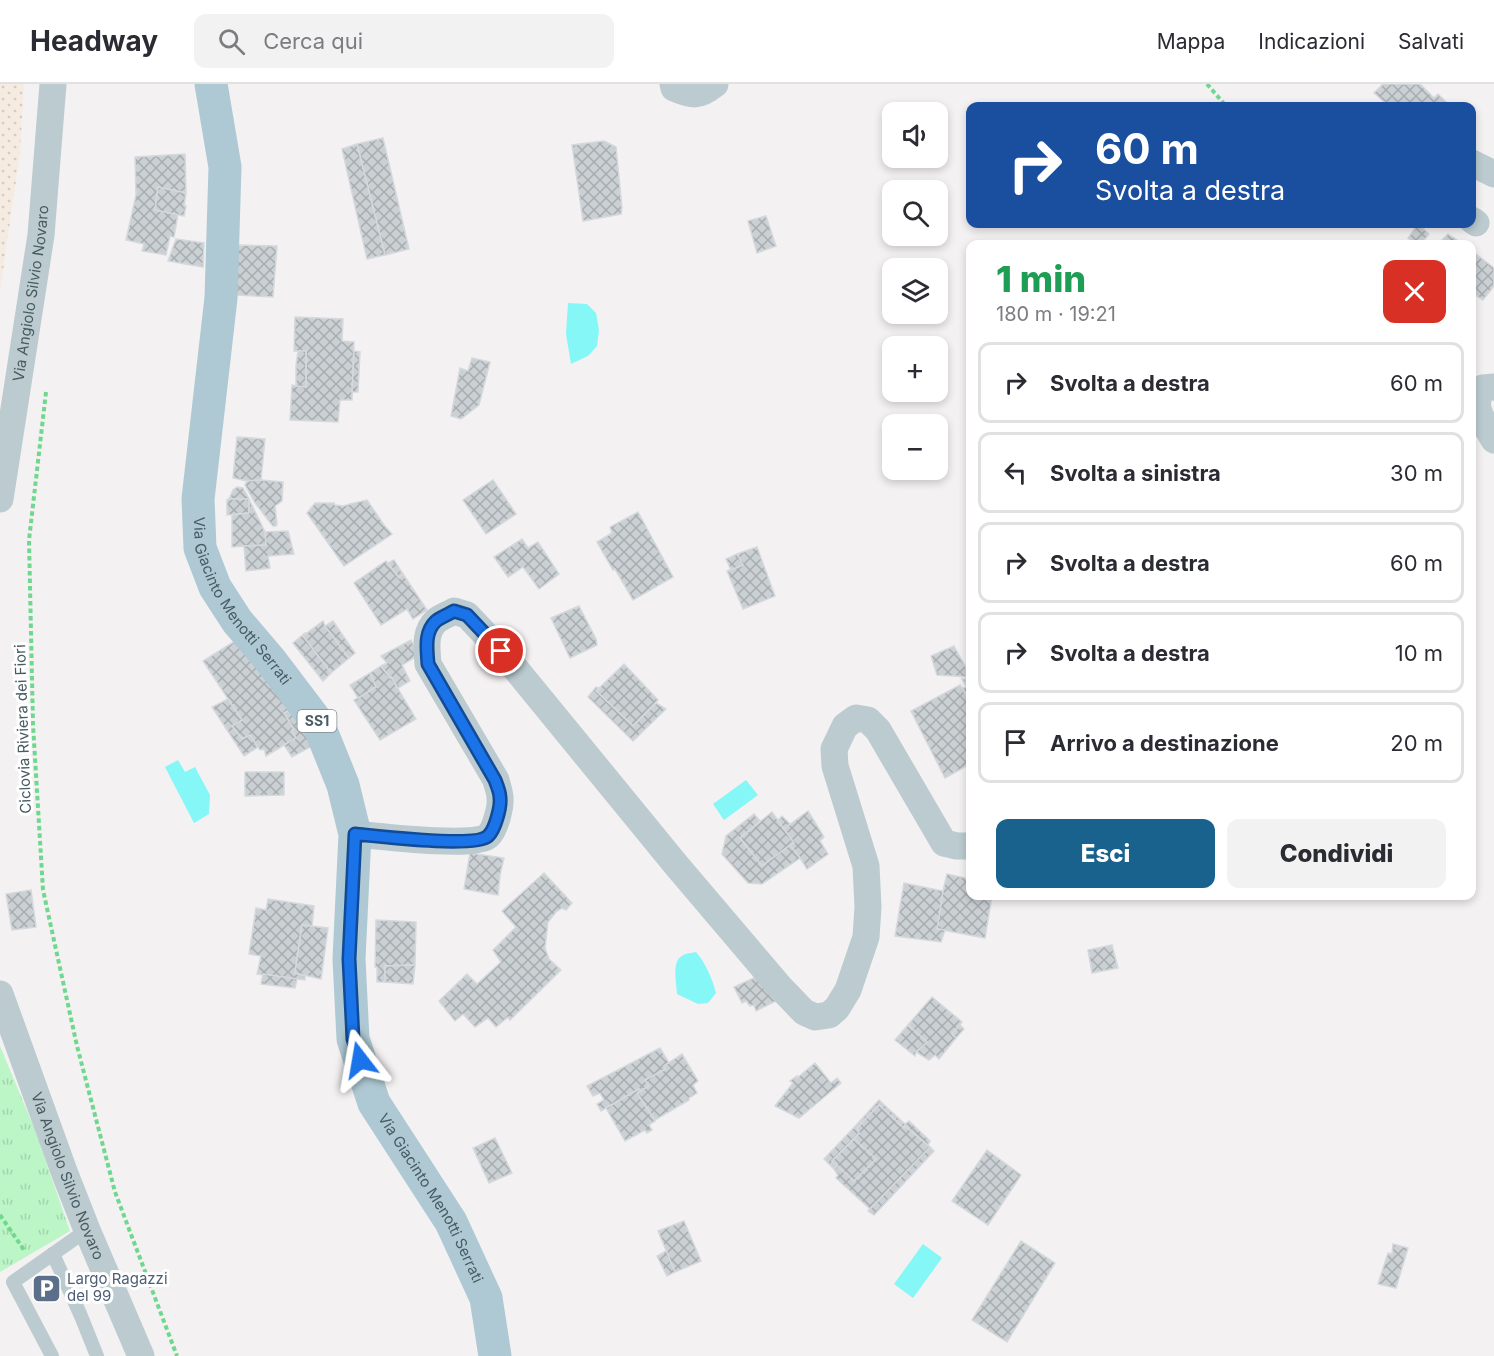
<!DOCTYPE html>
<html lang="it">
<meta charset="utf-8">
<style>
:root{--surface:#fff;--page:#f2f2f3;--text:#2b2b33;--muted:#7c7c81;--line:#e1e1e2;--accent:#19628d}
body{margin:0;font-family:Inter,sans-serif;background:var(--page);color:var(--text);height:100vh;display:flex;flex-direction:column;font-size:22px;white-space:nowrap}
*{box-sizing:border-box;margin:0}
p{font-size:20px;color:var(--muted)}
.icon{flex:none;width:33px;height:33px;fill:none;stroke:currentColor;stroke-width:2;stroke-linecap:round;stroke-linejoin:round}
.map{position:relative;flex:1;overflow:hidden}
.sheet{position:absolute;left:966px;top:156px;width:510px;height:660px;display:flex;flex-direction:column;background:var(--surface);border-radius:12px;box-shadow:0 3px 9px #0003}
.sheet>*{flex:none}
.hud{position:absolute;left:966px;top:18px;width:510px;height:126px;border-radius:12px;box-shadow:0 3px 9px #0003;background:#1a4fa0;color:#fff;overflow:hidden}
.buttons{position:absolute;left:882px;top:18px;display:grid;gap:12px}
.buttons a{display:grid;place-items:center;width:66px;height:66px;border-radius:12px;background:var(--surface);box-shadow:0 3px 9px #0003;font-size:30px}
.pin{position:absolute;display:grid;place-items:center;width:51px;height:51px;color:#fff;margin:-26px;border:3px solid #fff;border-radius:50%;box-shadow:0 2px 6px #0007}
.me{position:absolute;width:66px;margin:-33px;rotate:346deg;stroke-linejoin:round;filter:drop-shadow(0 0 4px #0008)}
.turn{display:flex;align-items:center;gap:21px;height:126px;padding:0 30px;font-size:27px}
.turn .icon{width:78px;height:78px;stroke-width:2.5}
.turn b{display:block;font-size:42px;line-height:51px}
.round{display:grid;place-items:center;flex:none;width:63px;height:63px;border-radius:12px;background:var(--page)}
.overview{display:flex;align-items:center;justify-content:space-between;height:102px;padding:0 30px}
h1{font-size:36px;font-weight:800;line-height:45px;color:#1e9e55}
.cta{display:flex;gap:12px;margin-top:auto;padding:12px 30px}
.cta a{flex:1;height:69px;border-radius:12px;background:var(--accent);color:#fff;font-size:24px;font-weight:800;line-height:69px;text-align:center}
.cta a+a{background:var(--page);color:var(--text)}
ul{padding:0;list-style:none}
li{display:flex;align-items:center;gap:18px;height:81px;margin:0 12px 9px;padding:0 18px;border:3px solid var(--line);border-radius:12px}
li div{flex:1}
li b{display:block;font-size:22px}
li em{font-style:normal}
header{display:flex;align-items:center;gap:36px;box-sizing:border-box;height:84px;padding:0 30px;background:var(--surface);border-bottom:2px solid var(--line)}
header strong{font-size:28px}
nav{display:flex;gap:33px;margin-inline-start:auto;font-size:21px}
.search{width:420px;height:54px;background:var(--page);display:flex;align-items:center;gap:15px;box-sizing:border-box;padding:0 21px;border-radius:12px;color:var(--muted);font-size:22px}
.map>svg:first-child{display:block}
.grass{fill:url(#grass-tufts)}
.sand{fill:url(#sand-dots)}
.water{fill:#84f7f6}
.building{fill:url(#building-cross-hatch);stroke:#d5d9dd;stroke-width:1.5}
.lines{fill:none;stroke-linecap:round;stroke-linejoin:round}
.path{stroke:#6fd88e;stroke-width:4;stroke-dasharray:4.5 3;stroke-linecap:butt}
.service{stroke:#bbcbcf;stroke-width:14}
.minor{stroke:#bbcbcf;stroke-width:27}
.primary{stroke:#aec9d3;stroke-width:33}
.route-casing{stroke:#114b97;stroke-width:15}
.route{stroke:#1a73e8;stroke-width:10}
.labels{text-anchor:middle;stroke-width:6;stroke-linejoin:round;paint-order:stroke}
.shield{fill:#fff;stroke:#7e8c91;stroke-width:1.5}
.shield-label{font-size:14px;font-weight:bold;fill:#475b62}
.street-label{font-size:15px;fill:#475b62;stroke:#fff}
.service-label{font-size:15px;fill:#4e5e75;stroke:#fff;text-anchor:start}
</style>
<header>
<strong>Headway</strong>
<div class="search"><svg class="icon" aria-label="search" viewBox="0 0 24 24"><circle cx="10" cy="10" r="6"/><path d="M15 15l6 6"/></svg>Cerca qui</div>
<nav><a>Mappa</a><a>Indicazioni</a><a>Salvati</a></nav>
</header>
<div class="map">
<svg width="1494" height="1272" viewBox="0 0 1494 1272">
<defs>
<pattern id="grass-tufts" width="24" height="20" patternUnits="userSpaceOnUse" patternTransform="scale(1.5)"><rect width="24" height="20" fill="#bcf5c6"/><path d="M3 7l-1-3M5 7V3M7 7l1-3M15 17l-1-3M17 17v-4M19 17l1-3" fill="none" stroke="#a3d4ad"/></pattern>
<pattern id="sand-dots" width="8" height="8" patternUnits="userSpaceOnUse" patternTransform="scale(1.5)"><rect width="8" height="8" fill="#f6ebe1"/><path d="M2 2h.1M6 6h.1" fill="none" stroke="#d4ccc4" stroke-width="1.8" stroke-linecap="round"/></pattern>
<pattern id="building-cross-hatch" width="8" height="8" patternUnits="userSpaceOnUse" patternTransform="scale(1.5)"><rect width="8" height="8" fill="#cbd0d4"/><path d="M0 0l8 8M0 8l8-8" fill="none" stroke="#a7acaf"/></pattern>
</defs>
<rect width="100%" height="100%" fill="#f4f1f2"/>
<polygon class="grass" points="0,962 35,1046 70,1147 0,1188"/>
<polygon class="sand" points="0,0 24,0 20,69 0,207"/>
<g class="water">
<polygon points="568,219 587,220 596,229 599,246 597,262 588,272 571,280 566,250"/>
<polygon points="178,676 185,688 195,683 210,711 209,730 194,739 165,683"/>
<polygon points="746,696 758,711 724,736 713,720"/>
<path d="M696 868C706 880 712 894 716 909L708 919 698 920 677 910C677 899 671 878 682 872 685 869 692 869 696 868Z"/>
<polygon points="923,1160 942,1174 913,1214 894,1200"/>
</g>
<g class="building">
<polygon points="1383,0 1420,0 1434,14 1438,10 1450,22 1389,22 1374,9"/>
<polygon points="383,54 409,165 385,171 357,60"/>
<polygon points="604,57 616,63 622,124 621,130 583,137 572,61"/>
<polygon points="357,60 385,171 367,175 342,65"/>
<polygon points="185,70 186,109 158,103 155,126 178,130 174,153 170,152 166,171 142,167 144,160 126,156 136,111 135,73"/>
<polygon points="158,103 186,109 184,122 186,122 184,132 155,126"/>
<polygon points="766,132 776,162 757,169 748,137"/>
<polygon points="1418,140 1429,150 1421,160 1416,160 1408,154"/>
<polygon points="1448,150 1463,160 1438,160"/>
<polygon points="176,155 204,159 203,183 168,177"/>
<polygon points="238,161 277,162 273,213 235,211"/>
<polygon points="1472,167 1494,184 1494,202 1483,216 1472,209"/>
<polygon points="295,233 343,235 342,257 354,258 352,316 340,316 338,338 290,336 292,301 306,303 306,267 294,267"/>
<polygon points="298,267 306,267 306,303 296,302 296,281"/>
<polygon points="354,267 360,268 358,308 352,308"/>
<polygon points="472,274 490,278 479,321 461,335 451,332 460,284 468,287"/>
<polygon points="237,353 265,355 261,396 247,397 233,394"/>
<polygon points="261,396 283,398 282,417 275,422 277,440 276,442 273,442 272,441 255,419 245,401 247,397"/>
<polygon points="493,396 516,430 486,450 463,416"/>
<polygon points="237,403 243,404 249,415 229,415 233,406"/>
<polygon points="229,415 249,415 249,429 227,431 227,416"/>
<polygon points="249,415 265,448 266,461 232,463 232,431 249,429"/>
<polygon points="367,416 384,441 392,450 344,482 307,429 315,419 334,419 335,421 343,422 350,420"/>
<polygon points="638,428 673,493 633,516 615,485 613,486 597,458 612,449 610,443"/>
<polygon points="288,447 294,470 268,472 270,484 246,487 244,462 266,461 265,448"/>
<polygon points="522,455 528,464 538,458 559,490 539,505 523,483 508,493 494,473"/>
<polygon points="757,463 775,512 743,525 727,487 743,481 737,470"/>
<polygon points="737,470 743,481 731,486 726,475"/>
<polygon points="394,476 403,490 399,494 388,479"/>
<polygon points="386,477 399,494 403,490 427,526 413,535 407,525 381,541 354,499"/>
<polygon points="579,522 596,555 597,561 570,574 551,534"/>
<polygon points="323,537 325,542 349,574 331,589 303,552"/>
<polygon points="333,537 355,569 349,574 325,542"/>
<polygon points="305,549 307,549 303,552 331,589 323,597 293,559"/>
<polygon points="243,552 290,626 284,629 294,645 292,646 296,654 266,672 264,665 260,666 250,651 242,655 232,642 242,636 203,577"/>
<polygon points="411,556 419,571 402,581 410,597 398,604 391,593 390,594 381,582 387,579 381,572"/>
<polygon points="954,562 970,591 970,593 937,591 931,572"/>
<polygon points="624,580 658,616 633,642 596,607"/>
<polygon points="381,582 390,594 391,593 416,635 380,656 354,616 376,603 370,589"/>
<polygon points="370,589 376,603 358,614 350,601"/>
<polygon points="962,595 970,595 970,618 963,604 967,603"/>
<polygon points="960,601 970,618 970,632 969,632 970,635 970,680 945,694 911,627"/>
<polygon points="596,603 600,605 596,607 633,642 656,619 666,625 633,657 588,613"/>
<polygon points="228,615 242,636 232,642 242,655 250,651 258,663 244,672 212,623"/>
<polygon points="292,625 312,662 292,673 284,661 296,654 292,646 294,645 284,629"/>
<polygon points="245,688 284,688 284,711 245,712"/>
<polygon points="808,727 824,753 820,757 828,770 807,785 800,774 790,761 794,759 784,745"/>
<polygon points="772,728 794,759 762,782 740,754"/>
<polygon points="754,730 760,737 740,754 762,782 790,761 800,774 762,800 748,799 722,770 726,752"/>
<polygon points="782,732 790,740 784,745 778,736"/>
<polygon points="470,769 504,774 500,791 498,811 464,805"/>
<polygon points="544,789 572,819 566,826 562,824 556,828 548,838 545,864 549,875 561,886 510,936 508,933 496,943 488,934 475,943 463,930 455,937 439,917 467,890 477,900 501,878 493,866 516,843 502,827"/>
<polygon points="947,790 970,795 970,812 992,812 985,854 937,845 943,807"/>
<polygon points="904,799 943,807 937,845 945,846 941,858 895,852"/>
<polygon points="31,806 36,843 12,846 6,810"/>
<polygon points="268,815 314,822 312,842 302,841 295,889 305,892 305,896 257,890 261,872 249,870 256,824 266,826"/>
<polygon points="376,836 416,838 415,881 385,882 385,898 377,898 377,883 375,883"/>
<polygon points="302,841 328,844 321,895 295,889"/>
<polygon points="1112,861 1118,884 1092,889 1088,866"/>
<polygon points="415,881 413,900 385,898 385,882"/>
<polygon points="263,890 297,895 295,904 261,900"/>
<polygon points="758,892 776,917 756,927 754,921 750,922 746,917 742,919 734,903"/>
<polygon points="932,913 962,938 952,950 956,954 939,975 935,971 929,976 916,968 927,958 908,941"/>
<polygon points="908,941 927,958 916,968 915,972 895,956"/>
<polygon points="960,941 964,945 956,954 952,950"/>
<polygon points="660,964 669,979 664,982 666,985 645,996 649,1002 641,1007 639,1005 601,1027 597,1020 604,1016 600,1009 593,1012 587,1002"/>
<polygon points="682,970 698,997 693,1001 697,1009 689,1014 689,1016 655,1036 637,1009 649,1002 645,996 666,985 664,982"/>
<polygon points="815,979 831,999 837,994 841,999 799,1034 775,1022 793,999 790,997 797,992 797,994"/>
<polygon points="639,1005 641,1007 637,1009 655,1037 649,1041 652,1046 647,1049 645,1046 625,1057 606,1024"/>
<polygon points="879,1016 905,1040 909,1037 930,1057 928,1061 905,1042 904,1044 879,1021 861,1040 859,1038"/>
<polygon points="879,1021 904,1044 905,1042 930,1063 870,1125 836,1094 838,1091 834,1085 838,1081 854,1097 876,1075 854,1055 859,1049 857,1044"/>
<polygon points="859,1038 861,1040 857,1044 859,1049 832,1077 838,1081 834,1085 824,1075"/>
<polygon points="495,1054 512,1089 489,1099 473,1064"/>
<polygon points="854,1055 876,1075 854,1097 832,1077"/>
<polygon points="930,1063 934,1067 874,1131 868,1127"/>
<polygon points="987,1066 1021,1091 988,1141 952,1117"/>
<polygon points="684,1137 701,1177 675,1188 658,1147"/>
<polygon points="1021,1157 1055,1179 1007,1258 972,1236"/>
<polygon points="1393,1160 1408,1164 1396,1204 1378,1200 1388,1169 1392,1170"/>
<polygon points="666,1167 675,1188 667,1192 657,1172"/>
</g>
<g class="lines">
<g class="path">
<polyline points="1207,0 1226,22"/>
<polyline points="46,308 29,456 33,641 43,806 77,962 115,1108 177,1272"/>
<polyline points="0,1131 24,1166 26,1165"/>
</g>
<g class="service">
<polyline points="53,1170 81,1232 97,1272"/>
<polyline points="52,1272 13,1198 87,1146"/>
</g>
<g class="minor">
<path d="M673 0 674 4C693 12 699 13 715 0"/>
<polyline points="1472,79 1494,90"/>
<polyline points="1472,136 1476,139"/>
<path d="M1494 303 1483 304C1469 322 1485 339 1494 356"/>
<path id="s1" d="M0 415 41 151 53 0"/>
<path d="M355 750C377 752 476 764 488 752 495 746 501 723 500 714 500 708 497 701 496 696L428 580C427 565 424 548 436 537 441 533 449 530 454 527L467 531 501 567 677 782 779 902 804 928 815 933 829 931 837 924 848 906 866 853 868 823 866 782 835 682 834 665 845 642 856 634 868 636 878 646 944 759 957 762H970"/>
<path id="s2" d="M0 910 65 1090 87 1146 141 1272"/>
</g>
<path class="primary" id="s3" d="M211 0 225 83 221 214 198 415 200 464 215 503 237 537 271 577 318 639 343 701 355 750 349 875 353 955 374 1019 451 1138 486 1214 495 1272"/>
</g>
<g class="lines">
<defs>
<path id="route" d="M360 976 353 955 349 875 355 750C377 752 475 764 488 752 495 746 501 723 500 714 500 708 497 701 495 696L428 580C427 565 424 548 436 537 441 533 449 530 454 527L467 531 501 567"/>
</defs>
<use href="#route" class="route-casing"/>
<use href="#route" class="route"/>
</g>
<defs>
<symbol id="parking-square" viewBox="-11 -11 22 22"><rect x="-9" y="-9" width="18" height="18" rx="4" fill="#5c6f8a" stroke="#fff"/><path d="M-3.5-5.5H1a3.5 3.5 0 0 1 0 7H-1V5.5H-3.5ZM-1-3.4V-.6H.8a1.4 1.4 0 0 0 0-2.8Z" fill="#fff"/></symbol>
</defs>
<g fill-rule="evenodd">
<use href="#parking-square" x="30" y="1188" width="33" height="33"/>
</g>
<g class="labels">
<rect class="shield" x="297.5" y="626" width="39" height="22" rx="4.5"/>
<g class="shield-label">
<text x="317" y="642">SS1</text>
</g>
<g class="street-label">
<text dy="5" stroke="none"><textPath href="#s1" startOffset="208">Via Angiolo Silvio Novaro</textPath></text>
<text dy="5" stroke="none"><textPath href="#s3" startOffset="532">Via Giacinto Menotti Serrati</textPath></text>
<text transform="translate(23 645) rotate(-92)" y="5">Ciclovia Riviera dei Fiori</text>
<text dy="5" stroke="none"><textPath href="#s2" startOffset="194">Via Angiolo Silvio Novaro</textPath></text>
<text dy="5" stroke="none"><textPath href="#s3" startOffset="1180">Via Giacinto Menotti Serrati</textPath></text>
</g>
<g class="service-label">
<text x="67" y="1200">Largo Ragazzi<tspan x="67" dy="17">del 99</tspan></text>
</g>
</g>
</svg>
<div class="buttons">
<a><svg class="icon" aria-label="sound" viewBox="0 0 24 24"><path d="M4 9h4l5-4v14l-5-4H4zM17 9q2 3 0 6"/></svg></a>
<a><svg class="icon" aria-label="search" viewBox="0 0 24 24"><circle cx="10" cy="10" r="6"/><path d="M15 15l6 6"/></svg></a>
<a><svg class="icon" aria-label="layers" viewBox="0 0 24 24"><path d="M12 4l9 5-9 5-9-5zM3 14l9 5 9-5"/></svg></a>
<a>+</a>
<a>−</a>
</div>
<div class="pin" style="left:501px;top:567px;background:#d93025"><svg class="icon" aria-label="arrive" viewBox="0 0 24 24"><path d="M6 21V4h12l-3 4 3 4H6"/></svg></div>
<svg class="me" style="left:360px;top:976px" viewBox="-20 -20 40 40"><path d="M0-17L14 15 0 8-14 15z" fill="#1a73e8" stroke="#fff" stroke-width="4"/></svg>
<div class="hud">
<div class="turn"><svg class="icon" aria-label="right" viewBox="0 0 24 24"><path d="M7 20v-9h11M14 6l5 5-5 5"/></svg><div><b>60 m</b>Svolta a destra</div></div>
</div>
<section class="sheet">
<div class="overview"><div><h1>1 min</h1><p>180 m · 19:21</p></div><a class="round" style="background:#d93025;color:#fff"><svg class="icon" aria-label="close" viewBox="0 0 24 24"><path d="M6 6l12 12M18 6L6 18"/></svg></a></div>
<ul>
<li><svg class="icon" aria-label="right" viewBox="0 0 24 24"><path d="M7 20v-9h11M14 6l5 5-5 5"/></svg><div><b>Svolta a destra</b></div><em>60 m</em></li>
<li><svg class="icon" aria-label="left" viewBox="0 0 24 24"><path d="M17 20v-9H6M10 6l-5 5 5 5"/></svg><div><b>Svolta a sinistra</b></div><em>30 m</em></li>
<li><svg class="icon" aria-label="right" viewBox="0 0 24 24"><path d="M7 20v-9h11M14 6l5 5-5 5"/></svg><div><b>Svolta a destra</b></div><em>60 m</em></li>
<li><svg class="icon" aria-label="right" viewBox="0 0 24 24"><path d="M7 20v-9h11M14 6l5 5-5 5"/></svg><div><b>Svolta a destra</b></div><em>10 m</em></li>
<li><svg class="icon" aria-label="arrive" viewBox="0 0 24 24"><path d="M6 21V4h12l-3 4 3 4H6"/></svg><div><b>Arrivo a destinazione</b></div><em>20 m</em></li>
</ul>
<div class="cta"><a>Esci</a><a>Condividi</a></div>
</section>
</div>
